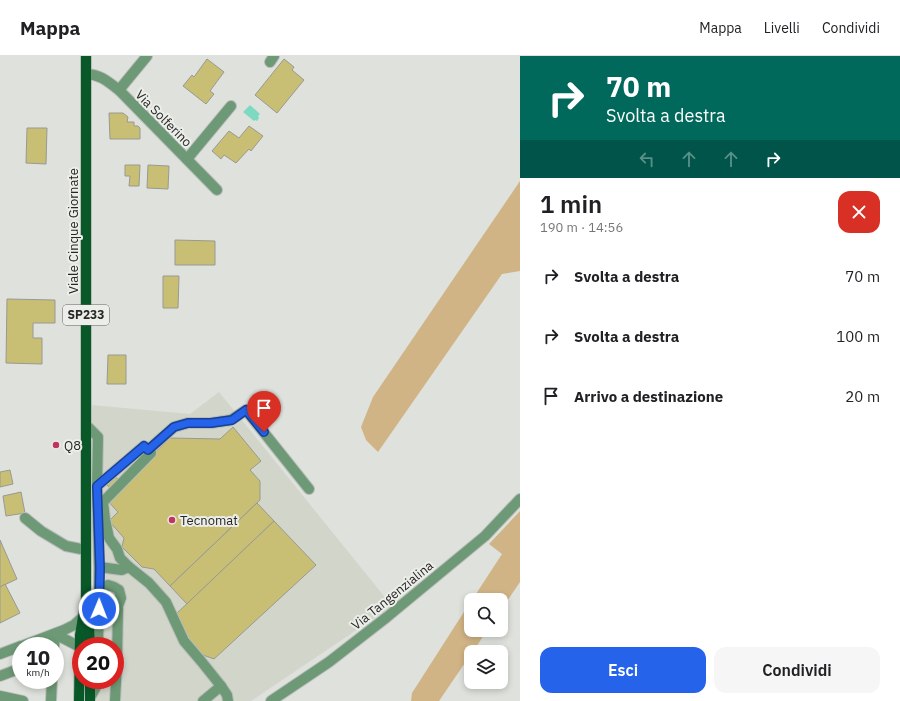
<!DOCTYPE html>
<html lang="it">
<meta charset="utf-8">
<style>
:root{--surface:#fff;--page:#f6f6f6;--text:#202124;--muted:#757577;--line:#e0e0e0;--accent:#2563eb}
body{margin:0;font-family:"IBM Plex Sans",sans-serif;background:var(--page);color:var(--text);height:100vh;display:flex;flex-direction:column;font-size:15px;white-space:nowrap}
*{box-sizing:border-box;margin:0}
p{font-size:13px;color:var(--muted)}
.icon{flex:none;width:22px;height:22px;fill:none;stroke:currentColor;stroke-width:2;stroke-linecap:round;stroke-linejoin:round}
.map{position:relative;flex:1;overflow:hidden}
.details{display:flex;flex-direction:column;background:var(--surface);width:380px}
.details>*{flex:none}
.banner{background:#00695c;color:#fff;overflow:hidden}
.controls{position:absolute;left:464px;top:537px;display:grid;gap:8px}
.controls a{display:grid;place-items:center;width:44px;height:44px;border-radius:8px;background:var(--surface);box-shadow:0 2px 6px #0003;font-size:20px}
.speed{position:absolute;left:12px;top:581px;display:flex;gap:8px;font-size:20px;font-weight:700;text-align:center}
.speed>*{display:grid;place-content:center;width:52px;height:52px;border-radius:50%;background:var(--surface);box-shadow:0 2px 6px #0003;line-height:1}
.speed small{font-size:10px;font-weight:400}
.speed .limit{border:6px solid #d22;background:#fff;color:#111}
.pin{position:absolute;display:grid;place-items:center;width:34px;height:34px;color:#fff;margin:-41px -17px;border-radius:50% 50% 50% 0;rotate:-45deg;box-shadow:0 0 4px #0007}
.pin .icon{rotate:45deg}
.me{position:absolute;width:44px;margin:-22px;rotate:1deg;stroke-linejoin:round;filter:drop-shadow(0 0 3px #0008)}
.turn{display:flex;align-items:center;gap:14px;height:84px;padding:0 20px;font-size:18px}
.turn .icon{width:52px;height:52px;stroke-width:2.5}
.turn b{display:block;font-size:28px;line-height:34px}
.lanes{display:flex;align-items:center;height:38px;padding:0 20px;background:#0003;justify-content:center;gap:20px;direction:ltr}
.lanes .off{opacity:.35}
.round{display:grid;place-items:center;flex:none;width:42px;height:42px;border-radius:12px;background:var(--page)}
.headline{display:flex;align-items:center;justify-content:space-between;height:68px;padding:0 20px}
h1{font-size:24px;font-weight:600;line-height:30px}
.primary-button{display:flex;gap:8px;margin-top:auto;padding:8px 20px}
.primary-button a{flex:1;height:46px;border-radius:12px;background:var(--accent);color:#fff;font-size:16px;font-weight:600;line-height:46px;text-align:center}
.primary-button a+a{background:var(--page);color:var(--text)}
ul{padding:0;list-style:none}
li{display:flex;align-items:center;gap:12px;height:60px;padding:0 20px}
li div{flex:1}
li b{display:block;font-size:15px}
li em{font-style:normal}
header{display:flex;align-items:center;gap:24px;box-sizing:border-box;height:56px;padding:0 20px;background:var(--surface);border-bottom:1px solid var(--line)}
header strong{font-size:19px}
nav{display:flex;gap:22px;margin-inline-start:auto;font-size:14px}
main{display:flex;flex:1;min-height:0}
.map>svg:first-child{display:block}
.built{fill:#d1d5ca}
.green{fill:#d1b486}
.water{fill:#7ddac0}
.building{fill:#c8bf74;stroke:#999994}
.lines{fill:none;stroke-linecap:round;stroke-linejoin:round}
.minor-casing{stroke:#b9bcb8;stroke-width:12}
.major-casing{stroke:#b9bcb8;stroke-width:12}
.minor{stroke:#6d9976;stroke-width:10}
.major{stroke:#095828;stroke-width:10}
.route-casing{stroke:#184099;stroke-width:10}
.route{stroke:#2563eb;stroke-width:7}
.poi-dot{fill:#c13360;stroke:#eceee9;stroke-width:1.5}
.labels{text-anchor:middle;stroke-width:4;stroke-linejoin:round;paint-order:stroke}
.shield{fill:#eceee9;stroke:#626360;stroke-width:1}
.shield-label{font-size:12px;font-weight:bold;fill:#272726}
.street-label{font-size:13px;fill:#272726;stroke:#eceee9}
.poi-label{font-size:13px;fill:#272726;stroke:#eceee9;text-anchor:start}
</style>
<header>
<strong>Mappa</strong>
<nav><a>Mappa</a><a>Livelli</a><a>Condividi</a></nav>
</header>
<main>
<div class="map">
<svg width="520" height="645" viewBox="0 0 520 645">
<rect width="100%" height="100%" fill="#dee1dc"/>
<polygon class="built" points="219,336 392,550 251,645 94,645 98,624 115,624 115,590 99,590 97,430 91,349 190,358"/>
<g class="green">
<polygon points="520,125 520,215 502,218 378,396 366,384 361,371 373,341"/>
<polygon points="520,455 520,526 501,554 501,544 472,544 502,498 489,488"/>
<polygon points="471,545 471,574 487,574 473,596 471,596 471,598 439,645 411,645 412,637"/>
</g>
<polygon class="water" points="250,49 260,58 258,60 259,62 257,65 255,64 254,65 243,56"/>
<g class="building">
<polygon points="207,3 224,16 210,35 214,38 206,48 183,30 192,19 194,21"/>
<polygon points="284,3 294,11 292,14 304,24 277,57 255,39"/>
<polygon points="109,57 123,57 128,61 127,66 134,66 134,70 138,70 140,72 140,83 110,83"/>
<polygon points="249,70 263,80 251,95 249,93 236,107 224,99 221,103 212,95 229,75 239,82"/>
<polygon points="27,72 47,72 46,108 26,107"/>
<polygon points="125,109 140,109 139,130 129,130 130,120 125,120"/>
<polygon points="148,109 169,110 168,133 147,132"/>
<polygon points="175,184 215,185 215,209 175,209"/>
<polygon points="163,220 179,220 178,252 163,252"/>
<polygon points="7,243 55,244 55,267 33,267 33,282 42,282 42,308 6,307"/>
<polygon points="108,299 126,299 126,328 107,328"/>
<polygon points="233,371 261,405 250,414 260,425 260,444 170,530 154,513 142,511 122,491 124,482 109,465 118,456 106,443 170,382 220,383"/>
<polygon points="10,414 13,428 0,431 0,416"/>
<polygon points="114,420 119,424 110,432 106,428"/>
<polygon points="21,436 25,457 6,460 3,440"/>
<polygon points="257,447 274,465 187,548 170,530"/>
<polygon points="274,465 316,509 214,603 203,599 193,591 174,560"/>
<polygon points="0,484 17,523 0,531"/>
<polygon points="5,528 20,557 0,567 0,531"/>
</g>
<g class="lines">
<defs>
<g id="minor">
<polyline points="270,6 274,0"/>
<path d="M87 18C101 19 107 25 119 34L217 134"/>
<polyline points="119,34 147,0"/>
<polyline points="187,103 231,50"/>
<polyline points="86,369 98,381 97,430 99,511 99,541"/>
<polyline points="148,394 174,371 188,367 211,367 231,364 246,354 309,433"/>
<polyline points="97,430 144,390 151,397 103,446 105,463 109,482 117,493 120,502 129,511"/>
<polyline points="25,462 41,475 66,490 86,494"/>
<polyline points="99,511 122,514 129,511 149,527 166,546 184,585 201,605 221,630 227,639 228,645"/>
<polyline points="55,578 80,591"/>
<polyline points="22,590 64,574 74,569 83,561"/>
<polyline points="54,590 55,578"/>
<polyline points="98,590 99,541 103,533 108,529 114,531 119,534 121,542 118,550 117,607 115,645"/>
<polyline points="0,598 21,590"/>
<polyline points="0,620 21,612"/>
<polyline points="0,640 23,645"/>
<polyline points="91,640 97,629 97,624"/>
<polyline points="51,645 52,624"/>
<polyline points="203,645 221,630"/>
<polyline points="271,645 329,606 387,561 485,480 520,443"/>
</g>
<g id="major">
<polyline points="86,0 86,550 89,571 90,590"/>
<polyline points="79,645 80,579 84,555"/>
<polyline points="90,645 90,624"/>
</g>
</defs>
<use href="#minor" class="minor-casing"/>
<use href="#major" class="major-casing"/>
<use href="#minor" class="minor"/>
<use href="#major" class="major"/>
</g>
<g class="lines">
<defs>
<polyline id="route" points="99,553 100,512 97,430 144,390 148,394 174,371 188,367 211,367 232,364 246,354 264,376"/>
</defs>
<use href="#route" class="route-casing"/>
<use href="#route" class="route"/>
</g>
<g class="poi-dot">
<circle cx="56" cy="389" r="4"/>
<circle cx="172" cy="464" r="4"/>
</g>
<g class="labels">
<rect class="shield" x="63" y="249" width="46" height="20" rx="3"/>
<g class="shield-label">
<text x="86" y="263">SP233</text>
</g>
<g class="street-label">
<text transform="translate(164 62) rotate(45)" y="5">Via Solferino</text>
<text transform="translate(73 175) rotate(-90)" y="5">Viale Cinque Giornate</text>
<text transform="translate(392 539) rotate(-39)" y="5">Via Tangenzialina</text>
</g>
<g class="poi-label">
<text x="64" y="394">Q8</text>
<text x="180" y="469">Tecnomat</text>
</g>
</g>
</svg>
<div class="controls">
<a><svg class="icon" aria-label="search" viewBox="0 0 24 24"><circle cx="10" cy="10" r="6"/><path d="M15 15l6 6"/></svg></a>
<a><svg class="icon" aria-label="layers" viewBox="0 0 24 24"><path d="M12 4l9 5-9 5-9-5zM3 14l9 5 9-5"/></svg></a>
</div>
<div class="speed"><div>10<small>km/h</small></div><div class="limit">20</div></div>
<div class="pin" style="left:264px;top:376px;background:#d93025"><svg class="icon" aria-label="arrive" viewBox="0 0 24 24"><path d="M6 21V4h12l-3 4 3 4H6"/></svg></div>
<svg class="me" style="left:99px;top:553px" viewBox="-20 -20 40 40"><circle r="17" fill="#2563eb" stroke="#fff" stroke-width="3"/><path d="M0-11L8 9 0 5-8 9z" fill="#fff"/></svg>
</div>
<section class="details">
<div class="banner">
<div class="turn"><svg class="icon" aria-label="right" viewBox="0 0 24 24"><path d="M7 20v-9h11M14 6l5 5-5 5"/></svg><div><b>70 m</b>Svolta a destra</div></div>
<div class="lanes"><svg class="icon off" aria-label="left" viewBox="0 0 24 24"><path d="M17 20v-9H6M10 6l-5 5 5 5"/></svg><svg class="icon off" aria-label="ahead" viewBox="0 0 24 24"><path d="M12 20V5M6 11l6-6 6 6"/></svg><svg class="icon off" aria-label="ahead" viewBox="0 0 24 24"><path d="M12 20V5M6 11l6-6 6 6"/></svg><svg class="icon" aria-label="right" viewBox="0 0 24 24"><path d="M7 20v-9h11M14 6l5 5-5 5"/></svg></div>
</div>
<div class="headline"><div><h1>1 min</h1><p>190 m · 14:56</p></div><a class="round" style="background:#d93025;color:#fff"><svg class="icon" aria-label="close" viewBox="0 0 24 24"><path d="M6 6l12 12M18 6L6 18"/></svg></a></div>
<ul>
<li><svg class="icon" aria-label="right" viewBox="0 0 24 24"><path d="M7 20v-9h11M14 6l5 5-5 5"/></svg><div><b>Svolta a destra</b></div><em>70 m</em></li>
<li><svg class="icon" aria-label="right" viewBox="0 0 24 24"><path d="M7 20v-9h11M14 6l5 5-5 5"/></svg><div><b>Svolta a destra</b></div><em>100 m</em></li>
<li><svg class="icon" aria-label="arrive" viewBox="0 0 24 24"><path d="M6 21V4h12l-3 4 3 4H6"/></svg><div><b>Arrivo a destinazione</b></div><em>20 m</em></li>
</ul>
<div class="primary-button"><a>Esci</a><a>Condividi</a></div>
</section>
</main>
